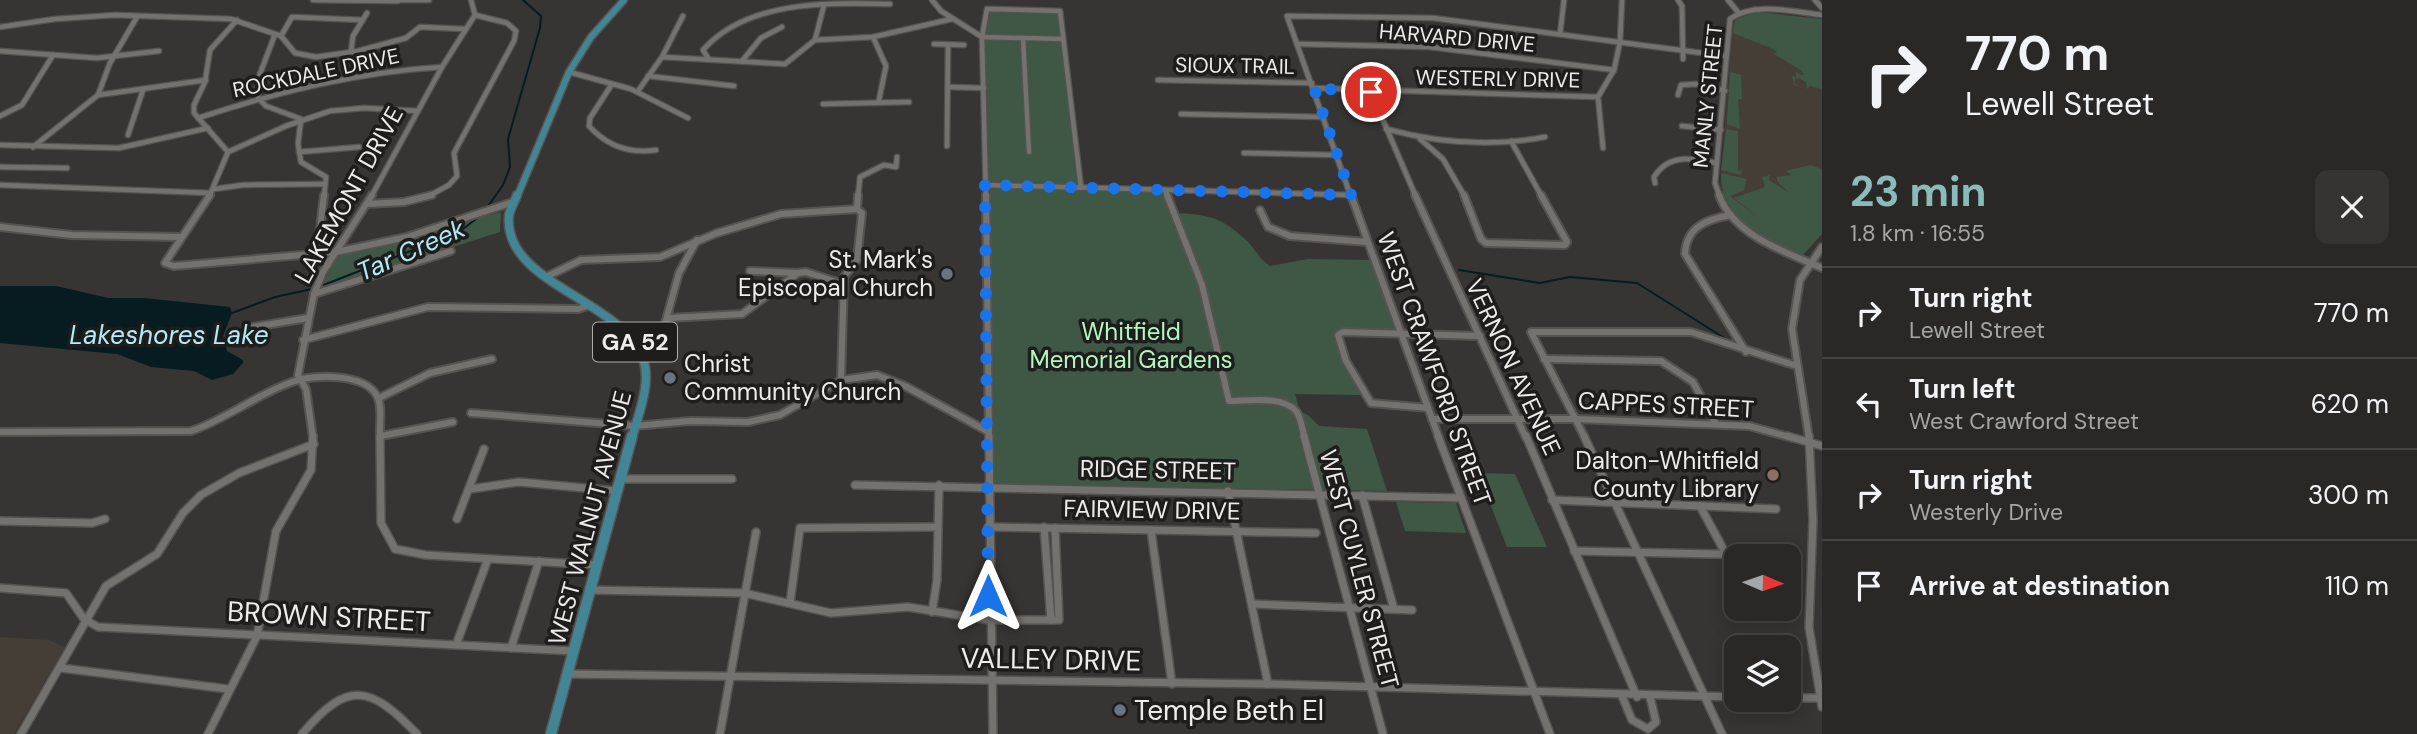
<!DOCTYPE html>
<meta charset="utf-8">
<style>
:root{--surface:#292826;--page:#353432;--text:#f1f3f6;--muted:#a5a6a7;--line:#454443;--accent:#8bbbb9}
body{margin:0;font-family:"DM Sans",sans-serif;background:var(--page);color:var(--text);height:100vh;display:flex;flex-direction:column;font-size:26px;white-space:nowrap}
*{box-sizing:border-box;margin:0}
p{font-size:23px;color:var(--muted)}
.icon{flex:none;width:38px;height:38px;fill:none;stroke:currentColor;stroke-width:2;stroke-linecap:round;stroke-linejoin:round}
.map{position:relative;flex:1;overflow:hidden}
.details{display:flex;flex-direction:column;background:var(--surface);width:595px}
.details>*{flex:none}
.top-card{background:#292826;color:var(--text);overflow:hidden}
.needle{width:46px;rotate:92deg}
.buttons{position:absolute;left:1724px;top:544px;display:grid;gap:14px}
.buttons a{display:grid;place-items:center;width:77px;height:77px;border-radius:14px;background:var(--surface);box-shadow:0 4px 18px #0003,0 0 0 2px var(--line);font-size:35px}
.pin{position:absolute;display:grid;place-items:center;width:60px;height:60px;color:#fff;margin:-30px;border:4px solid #fff;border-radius:50%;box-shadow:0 2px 7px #0007}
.me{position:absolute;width:77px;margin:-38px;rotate:0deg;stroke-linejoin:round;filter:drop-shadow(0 0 5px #0008)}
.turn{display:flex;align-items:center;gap:24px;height:147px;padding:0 28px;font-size:32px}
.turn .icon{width:91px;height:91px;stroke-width:2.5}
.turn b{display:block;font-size:49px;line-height:60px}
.round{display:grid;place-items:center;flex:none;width:74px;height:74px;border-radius:14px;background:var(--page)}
.head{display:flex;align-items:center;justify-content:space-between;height:119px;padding:0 28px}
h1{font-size:42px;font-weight:700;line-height:52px;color:var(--accent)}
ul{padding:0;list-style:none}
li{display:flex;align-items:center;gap:21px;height:91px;padding:0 28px;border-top:2px solid var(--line)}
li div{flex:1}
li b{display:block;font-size:26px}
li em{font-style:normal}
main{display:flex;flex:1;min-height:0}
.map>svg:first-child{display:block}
.built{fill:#453e37}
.green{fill:#3e5845}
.water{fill:#061c21}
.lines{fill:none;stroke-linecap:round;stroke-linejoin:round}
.stream{stroke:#061c21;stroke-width:2}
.minor-far2-casing{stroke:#555250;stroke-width:7}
.minor-far1-casing{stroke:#555250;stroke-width:10}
.minor-casing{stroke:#555250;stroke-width:10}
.major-far2-casing{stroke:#555250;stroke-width:9}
.major-far1-casing{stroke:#555250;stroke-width:11}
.major-casing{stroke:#555250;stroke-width:13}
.minor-far2{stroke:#74726f;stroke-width:4.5}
.minor-far1{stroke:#74726f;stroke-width:6}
.minor{stroke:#74726f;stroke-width:7}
.major-far2{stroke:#428595;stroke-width:6}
.major-far1{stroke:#428595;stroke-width:8}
.major{stroke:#428595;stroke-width:10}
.route{stroke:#1a73e8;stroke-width:12;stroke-dasharray:0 21.6}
.worship-dot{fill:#6b7280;stroke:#1e1d1c;stroke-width:2.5}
.education-dot{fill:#8d6e63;stroke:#1e1d1c;stroke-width:2.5}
.labels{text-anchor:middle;stroke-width:7;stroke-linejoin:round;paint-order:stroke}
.far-street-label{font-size:21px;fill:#edecea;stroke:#1e1d1c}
.shield{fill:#1e1d1c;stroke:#afaeac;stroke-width:2}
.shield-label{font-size:23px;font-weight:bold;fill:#edecea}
.street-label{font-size:24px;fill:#edecea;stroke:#1e1d1c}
.poi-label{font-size:24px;fill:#edecea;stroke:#1e1d1c;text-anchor:end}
.park-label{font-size:24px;fill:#aff8c3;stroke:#1e1d1c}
.water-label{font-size:26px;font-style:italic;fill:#b1ebf8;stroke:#1e1d1c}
.near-street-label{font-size:28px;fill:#edecea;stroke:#1e1d1c}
.near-poi-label{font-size:28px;fill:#edecea;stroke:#1e1d1c;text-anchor:start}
</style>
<main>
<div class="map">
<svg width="1822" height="734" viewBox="0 0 1822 734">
<rect width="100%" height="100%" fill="#373533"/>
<g class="built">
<polygon points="1762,12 1822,19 1822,234 1803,255 1770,241 1745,224 1720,190 1733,22 1740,16"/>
<polygon points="0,637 49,640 65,647 14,734 0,734"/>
</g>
<g class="green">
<path d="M985 8 1063 9 1083 183 1088 186 1166 188 1176 213C1210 215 1221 217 1247 241 1256 250 1259 259 1270 266L1308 259 1371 260 1397 332 1337 333 1340 351 1361 395 1295 394 1300 412 1308 415 1319 426 1367 429 1387 491 992 484 986 121 982 26Z"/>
<polygon points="1755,12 1822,19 1822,89 1810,86 1807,89 1806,82 1798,78 1795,79 1795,84 1801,87 1794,85 1792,76 1796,77 1796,72 1793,70 1801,75 1804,74 1802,71 1774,54 1777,52 1773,49 1733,33 1735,20"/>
<polygon points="1730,72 1741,75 1742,99 1738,99 1740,129 1727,124"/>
<polygon points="1726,129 1738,131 1738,170 1742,171 1741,175 1721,170"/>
<path d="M1810 165 1822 169V234L1803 255C1764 246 1720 216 1721 173L1747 179 1744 190 1730 196 1760 219 1734 198 1765 187 1762 177 1770 175 1769 180 1789 193 1777 181V177L1791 175 1786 171Z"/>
<polygon points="501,212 500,232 321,289 337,255"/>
<polygon points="1478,473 1515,474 1547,547 1507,547"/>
<polygon points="1396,502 1456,503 1466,533 1405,531"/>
</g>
<polygon class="water" points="0,286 56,286 108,298 144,298 230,307 232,313 223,336 227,351 243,360 243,363 233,374 212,380 194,371 151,367 117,354 0,343"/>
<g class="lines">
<g class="stream">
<polyline points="486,209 503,185 510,167 508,139 540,28 541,16 523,0"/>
<polyline points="1459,270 1540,283 1570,277 1637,283 1729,341"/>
<polyline points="321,286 459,232 480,216"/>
<polyline points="232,313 275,297 312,289"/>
</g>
<defs>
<g id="minor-far2">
<polyline points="313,0 398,1"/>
<polyline points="397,0 429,0"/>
<polyline points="932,0 941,11 982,37 986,197"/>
<polyline points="1678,0 1682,6 1683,59"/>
<polyline points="1728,0 1738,12"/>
<polyline points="1815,0 1822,8"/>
<polyline points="0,27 55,19 115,15 231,19 281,36 295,53 316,57 358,51 406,38 420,27 465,29"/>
<polyline points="1560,34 1564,0"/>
<polyline points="281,36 292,17 363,20"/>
<polyline points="274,37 258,79 258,98 266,106 301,119 298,144 301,162 326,177 324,197"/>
<polyline points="873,37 886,66 879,100"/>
<polyline points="982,37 987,9 1060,11 1081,188"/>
<polyline points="982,37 1063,39"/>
<polyline points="1023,38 1029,152"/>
<polyline points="815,40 873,37 952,19"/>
<polyline points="934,44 964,45"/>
<polyline points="1298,44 1430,47 1614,70"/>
<polyline points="0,51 97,58 159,51"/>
<polyline points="351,51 353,36 367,13"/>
<polyline points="662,57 683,16"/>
<path d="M708 58 703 50C747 0 827 3 890 4"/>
<polyline points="742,61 761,38 782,27"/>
<polyline points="569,72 631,89 688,118"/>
<polyline points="648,76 734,86"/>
<polyline points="1158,80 1312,83"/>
<path d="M612 84 590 118 589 126C607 146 629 154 656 150"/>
<polyline points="948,87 984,88"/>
<polyline points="1314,88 1598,97"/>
<polyline points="638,91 662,57 785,64 815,40 824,5"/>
<polyline points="1371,92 1416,197"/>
<polyline points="98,95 110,63 137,17"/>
<polyline points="1678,95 1681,85 1696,84 1725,91"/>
<polyline points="823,104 909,102"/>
<polyline points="1181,114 1324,117"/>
<polyline points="0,116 22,105 53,55"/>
<path d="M198 118C278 92 358 72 442 67"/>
<polyline points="1682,126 1721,130"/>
<path d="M1386 129C1438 143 1492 147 1545 137"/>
<polyline points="128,135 143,90"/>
<polyline points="1420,139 1443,159 1465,197"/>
<polyline points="1511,141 1542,197"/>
<polyline points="0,145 119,148 208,128"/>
<polyline points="947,146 948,45"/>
<polyline points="33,147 98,95 206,80"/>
<polyline points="1603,148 1598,97 1614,70 1620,42 1622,0"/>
<polyline points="228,152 194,113 194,105 205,82 210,50 237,20"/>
<polyline points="299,152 359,147"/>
<polyline points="1244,153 1337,155"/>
<polyline points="0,167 67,168"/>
<path d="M1655 183 1654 177C1669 153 1692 158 1716 163"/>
<polyline points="0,185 211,193"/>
<polyline points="985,185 1351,195"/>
<polyline points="214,189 243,185 325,184"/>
<polyline points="1165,190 1168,197"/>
<polyline points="209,197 228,152 286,126 330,111 364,108 418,111"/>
<polyline points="371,197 442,67 475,15 471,0"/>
<polyline points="427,197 449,185 457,176 454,153 514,41 516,31 507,23 475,15"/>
<polyline points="858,197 860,177 884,165 896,167 897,157"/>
<polyline points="1351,197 1287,16 1433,18 1725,56"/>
<path d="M1720 197 1715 183 1730 19C1755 1 1793 12 1822 15"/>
</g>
<g id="minor-far1">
<polyline points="210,195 165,263 174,266 336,252 407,237 513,202"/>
<path d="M324 195C321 220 316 242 328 265"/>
<polyline points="986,195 989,438"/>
<path d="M1167 195 1202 285 1229 401C1248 401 1281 395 1296 411 1301 417 1302 430 1305 438"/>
<polyline points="1351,195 1439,438"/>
<polyline points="1415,195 1526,438"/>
<polyline points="1464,195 1481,239 1486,243 1565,245 1567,242 1541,195"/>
<path d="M1719 195C1734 236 1786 252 1822 268"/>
<polyline points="367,204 404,202 432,195"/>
<polyline points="1260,210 1268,227 1290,236 1367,242"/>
<path d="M1731 215C1707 219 1686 227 1685 254L1746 352"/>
<polyline points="0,227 72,235 180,237"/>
<polyline points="750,271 798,273"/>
<polyline points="546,277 581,260 660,257 717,233 781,214 857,209 858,195"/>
<polyline points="314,294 451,251"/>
<polyline points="669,318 742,314 798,273 806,272 843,284"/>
<polyline points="253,327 308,318"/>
<polyline points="303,340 428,307 578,309 590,305"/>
<polyline points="643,354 661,338 679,273 697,240"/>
<polyline points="1544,359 1661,361 1693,382 1716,424"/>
<polyline points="841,380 844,277 857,260 862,213 857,209"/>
<polyline points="379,398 430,373 492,359"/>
<polyline points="1428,408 1371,403 1346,361 1338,335 1343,332 1480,336"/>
<polyline points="471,413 635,426 690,421 748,422 780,415 841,380 877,375 905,386 987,431"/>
<polyline points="1432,419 1576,419 1749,426 1793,438"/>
<path d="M0 432 191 431C227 419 257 394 292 382 314 374 365 373 377 396 383 406 379 426 380 438"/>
<polyline points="381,436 453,422"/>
<polyline points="313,438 306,389 298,375 314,294 323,272 372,195"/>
<polyline points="1585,438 1531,332 1691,332 1797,366"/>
<polyline points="1809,438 1792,329 1800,280 1822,247"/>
</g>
<g id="minor">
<polyline points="380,436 381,523 395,549 426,555 597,565"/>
<polyline points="989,436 993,734"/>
<polyline points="1304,436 1383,734"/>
<polyline points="1438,436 1550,734"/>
<polyline points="1526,436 1637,697"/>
<polyline points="1584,436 1722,734"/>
<polyline points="1787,436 1822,446"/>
<polyline points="1809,436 1813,520 1809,627 1822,707"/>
<polyline points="620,479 732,479"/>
<polyline points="855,485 1461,498"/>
<polyline points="470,489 519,482 617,491"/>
<polyline points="1228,491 1268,684"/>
<polyline points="1362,495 1394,609"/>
<polyline points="1552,500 1776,509"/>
<polyline points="1700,506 1726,554"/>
<polyline points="457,519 484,449"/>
<polyline points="0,521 92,523 105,519"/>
<polyline points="988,527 1316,533"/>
<polyline points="1044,527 1051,620"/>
<polyline points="1151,530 1172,684"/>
<polyline points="1574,551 1760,555"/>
<polyline points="0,588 66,593 84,619 98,627 574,651"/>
<polyline points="590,590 744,593 831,613 908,607 989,620 1059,620 1055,528"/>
<polyline points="790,603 800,528 935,527"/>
<polyline points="1252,604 1412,610"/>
<polyline points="932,612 937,580 939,485"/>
<polyline points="456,645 488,559"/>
<polyline points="511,648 539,561"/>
<polyline points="61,668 228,689"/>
<polyline points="568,674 1268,684 1736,697"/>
<polyline points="1622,696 1632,720 1648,729 1656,722 1650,697"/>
<polyline points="1788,698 1822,698"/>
<polyline points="21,734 106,586 157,554 183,513 201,495 239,473 314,444"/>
<polyline points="208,734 257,636 276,531 311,470 313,436"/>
<path d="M302 734C348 679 371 686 417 734"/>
<polyline points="720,734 756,532"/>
</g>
<polyline id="major-far2" points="517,197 569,72 591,37 624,0"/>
<path id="major-far1" d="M517 195C515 201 510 209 509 215 502 284 622 299 643 359 652 383 638 415 632 438"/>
<polyline id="major" points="551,734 632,436"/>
</defs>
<use href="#minor-far2" class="minor-far2-casing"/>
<use href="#minor-far1" class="minor-far1-casing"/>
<use href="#minor" class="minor-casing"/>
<use href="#major-far2" class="major-far2-casing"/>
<use href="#major-far1" class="major-far1-casing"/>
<use href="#major" class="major-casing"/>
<use href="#minor-far2" class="minor-far2"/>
<use href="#minor-far1" class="minor-far1"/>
<use href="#minor" class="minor"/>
<use href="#major-far2" class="major-far2"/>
<use href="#major-far1" class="major-far1"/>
<use href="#major" class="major"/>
</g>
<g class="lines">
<polyline class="route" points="988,596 985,185 1351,195 1314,88 1371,92"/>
</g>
<g class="worship-dot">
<circle cx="947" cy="274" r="7"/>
<circle cx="670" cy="378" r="7"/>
<circle cx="1120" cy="710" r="7"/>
</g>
<circle class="education-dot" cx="1773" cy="475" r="7"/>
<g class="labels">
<g class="far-street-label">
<text transform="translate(1457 38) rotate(5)" y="7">HARVARD DRIVE</text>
<text transform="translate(1235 66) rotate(1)" y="7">SIOUX TRAIL</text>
<text transform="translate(316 73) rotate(-12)" y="7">ROCKDALE DRIVE</text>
<text transform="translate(1498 79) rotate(1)" y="7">WESTERLY DRIVE</text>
<text transform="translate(1708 96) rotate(-84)" y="7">MANLY STREET</text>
</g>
<rect class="shield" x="593" y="322.5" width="84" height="39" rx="5"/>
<g class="shield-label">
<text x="635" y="350">GA 52</text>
</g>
<g class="street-label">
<text transform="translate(349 195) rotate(-61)" y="8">LAKEMONT DRIVE</text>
<text transform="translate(1513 367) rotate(65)" y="8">VERNON AVENUE</text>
<text transform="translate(1434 369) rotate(70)" y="8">WEST CRAWFORD STREET</text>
<text transform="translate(1666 405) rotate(3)" y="8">CAPPES STREET</text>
<text transform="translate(1158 470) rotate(1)" y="8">RIDGE STREET</text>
<text transform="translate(1152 510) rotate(1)" y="8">FAIRVIEW DRIVE</text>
<text transform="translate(590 518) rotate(-75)" y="8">WEST WALNUT AVENUE</text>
<text transform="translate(1359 569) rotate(75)" y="8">WEST CUYLER STREET</text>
</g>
<g class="poi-label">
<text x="933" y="268">St. Mark's<tspan x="933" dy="28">Episcopal Church</tspan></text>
<text x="684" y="372" text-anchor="start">Christ<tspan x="684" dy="28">Community Church</tspan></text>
<text x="1759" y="469">Dalton-Whitfield<tspan x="1759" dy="28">County Library</tspan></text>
</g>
<g class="park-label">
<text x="1131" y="340">Whitfield<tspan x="1131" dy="28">Memorial Gardens</tspan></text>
</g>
<g class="water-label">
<text transform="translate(411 250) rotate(-24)" y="9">Tar Creek</text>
<text x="169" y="344">Lakeshores Lake</text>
</g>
<g class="near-street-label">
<text transform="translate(329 616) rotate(3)" y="10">BROWN STREET</text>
<text transform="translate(1051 659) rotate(1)" y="10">VALLEY DRIVE</text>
</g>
<g class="near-poi-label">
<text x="1134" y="720">Temple Beth El</text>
</g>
</g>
</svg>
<div class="buttons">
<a><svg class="needle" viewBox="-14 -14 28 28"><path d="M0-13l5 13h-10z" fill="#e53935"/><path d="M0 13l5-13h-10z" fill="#a5a6a7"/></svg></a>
<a><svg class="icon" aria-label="layers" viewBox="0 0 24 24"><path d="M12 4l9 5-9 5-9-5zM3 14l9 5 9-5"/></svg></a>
</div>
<div class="pin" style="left:1371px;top:92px;background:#d93025"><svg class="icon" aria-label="arrive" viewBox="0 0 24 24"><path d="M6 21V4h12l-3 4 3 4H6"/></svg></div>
<svg class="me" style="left:988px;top:596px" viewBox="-20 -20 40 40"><path d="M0-17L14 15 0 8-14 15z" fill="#1a73e8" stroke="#fff" stroke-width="4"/></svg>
</div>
<section class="details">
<div class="top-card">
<div class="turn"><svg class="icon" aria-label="right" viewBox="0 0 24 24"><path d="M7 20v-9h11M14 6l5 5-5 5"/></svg><div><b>770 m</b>Lewell Street</div></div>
</div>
<div class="head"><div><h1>23 min</h1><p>1.8 km · 16:55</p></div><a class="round"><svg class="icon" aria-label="close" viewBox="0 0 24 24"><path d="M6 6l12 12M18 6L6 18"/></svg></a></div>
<ul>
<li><svg class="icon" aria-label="right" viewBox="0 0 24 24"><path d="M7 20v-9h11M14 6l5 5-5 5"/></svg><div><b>Turn right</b><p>Lewell Street</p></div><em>770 m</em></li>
<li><svg class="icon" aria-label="left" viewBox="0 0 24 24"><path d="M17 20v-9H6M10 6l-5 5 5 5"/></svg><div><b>Turn left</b><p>West Crawford Street</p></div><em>620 m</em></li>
<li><svg class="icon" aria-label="right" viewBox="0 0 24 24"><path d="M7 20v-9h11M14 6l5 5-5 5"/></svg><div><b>Turn right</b><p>Westerly Drive</p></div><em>300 m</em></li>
<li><svg class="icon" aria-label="arrive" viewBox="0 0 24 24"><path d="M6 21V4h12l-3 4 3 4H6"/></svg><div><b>Arrive at destination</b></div><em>110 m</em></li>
</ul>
</section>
</main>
